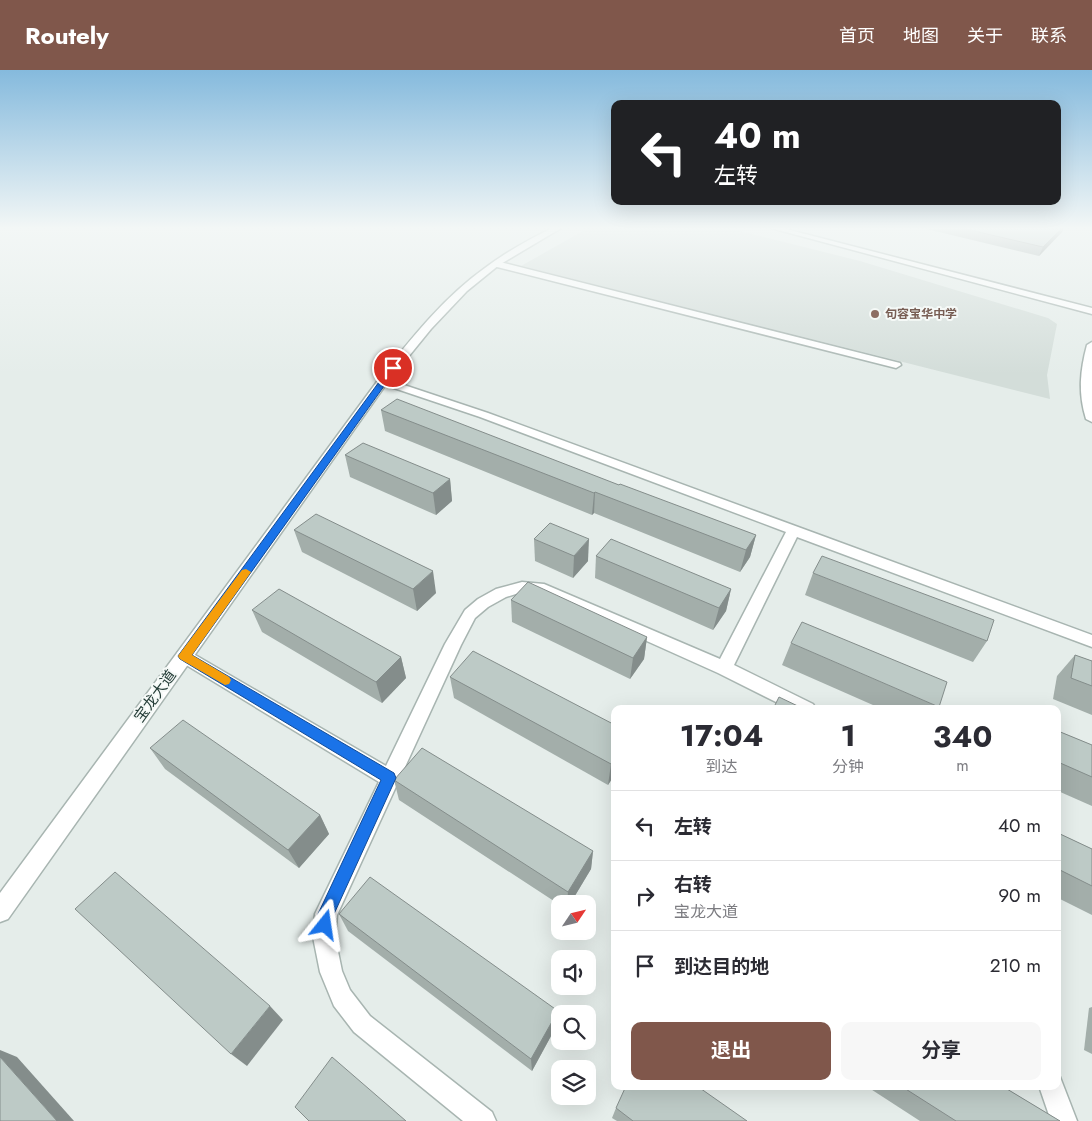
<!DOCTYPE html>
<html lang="zh">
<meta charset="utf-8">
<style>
:root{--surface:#fff;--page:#f7f7f7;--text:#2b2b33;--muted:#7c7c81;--line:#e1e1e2;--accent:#80574b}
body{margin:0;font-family:Jost,"Noto Sans SC",sans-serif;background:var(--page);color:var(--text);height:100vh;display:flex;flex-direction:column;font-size:19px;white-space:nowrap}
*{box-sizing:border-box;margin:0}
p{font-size:16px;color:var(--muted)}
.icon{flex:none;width:28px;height:28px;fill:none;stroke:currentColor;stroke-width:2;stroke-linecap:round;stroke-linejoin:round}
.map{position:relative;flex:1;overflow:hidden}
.details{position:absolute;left:611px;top:635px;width:450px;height:385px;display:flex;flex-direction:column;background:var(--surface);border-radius:10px;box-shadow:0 5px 20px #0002}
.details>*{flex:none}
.hud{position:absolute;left:611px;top:30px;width:450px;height:105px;border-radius:10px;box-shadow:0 5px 20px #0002;background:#202124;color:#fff;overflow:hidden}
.needle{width:32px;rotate:55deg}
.buttons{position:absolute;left:551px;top:825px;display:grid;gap:10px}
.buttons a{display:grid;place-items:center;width:45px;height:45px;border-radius:10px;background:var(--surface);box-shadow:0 5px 20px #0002;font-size:25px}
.pin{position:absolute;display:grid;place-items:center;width:42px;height:42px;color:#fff;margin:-21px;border:2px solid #fff;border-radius:50%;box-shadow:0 1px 5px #0007}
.me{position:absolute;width:55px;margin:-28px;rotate:15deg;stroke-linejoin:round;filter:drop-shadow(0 0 4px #0008)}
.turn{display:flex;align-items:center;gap:18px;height:105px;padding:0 20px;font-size:22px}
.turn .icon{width:65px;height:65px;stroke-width:2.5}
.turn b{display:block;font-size:35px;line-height:42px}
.eta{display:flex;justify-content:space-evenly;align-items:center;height:85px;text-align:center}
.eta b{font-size:30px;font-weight:700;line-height:35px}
.cta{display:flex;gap:10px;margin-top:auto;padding:10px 20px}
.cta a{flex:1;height:58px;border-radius:10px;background:var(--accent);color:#fff;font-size:20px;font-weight:700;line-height:58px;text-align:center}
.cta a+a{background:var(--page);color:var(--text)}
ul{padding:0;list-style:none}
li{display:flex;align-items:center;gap:15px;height:70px;padding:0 20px;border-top:1px solid var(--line)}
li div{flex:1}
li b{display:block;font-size:19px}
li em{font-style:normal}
header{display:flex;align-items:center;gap:30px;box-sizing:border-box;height:70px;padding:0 25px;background:var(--accent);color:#fff}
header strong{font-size:24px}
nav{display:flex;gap:28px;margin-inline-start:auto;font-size:18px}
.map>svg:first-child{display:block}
.built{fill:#d3ddd9}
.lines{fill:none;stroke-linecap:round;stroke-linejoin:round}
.minor-casing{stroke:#a8b5b1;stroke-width:3}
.tertiary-casing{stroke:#a8b5b1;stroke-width:3}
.minor{fill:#fff;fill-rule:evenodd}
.tertiary{fill:#fff;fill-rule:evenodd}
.wall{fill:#a3aeaa}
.shaded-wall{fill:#848d8b}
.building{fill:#bdcac6;stroke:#848d8b}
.route{fill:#1a73e8;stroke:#114b97}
.slow{fill:#f59e0b}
.education-dot{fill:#8d6e63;stroke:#f5f9f7;stroke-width:2}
.labels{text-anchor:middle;stroke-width:4;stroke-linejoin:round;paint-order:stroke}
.far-education-label{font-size:12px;font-weight:bold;fill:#785e54;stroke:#f5f9f7;text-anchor:start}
.street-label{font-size:15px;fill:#253d38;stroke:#f5f9f7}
</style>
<header>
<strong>Routely</strong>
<nav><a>首页</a><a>地图</a><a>关于</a><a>联系</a></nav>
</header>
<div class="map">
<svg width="1092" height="1051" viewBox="0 0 1092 1051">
<rect width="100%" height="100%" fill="#e5edea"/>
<polygon class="built" points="590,157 724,157 860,191 1048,248 1057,254 1047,305 1050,329 521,196"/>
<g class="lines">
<defs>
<g id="minor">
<polygon points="496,191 900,293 901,295 896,298 493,196 492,194"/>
<polygon points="383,308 488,343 1092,565 1092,577 797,467 734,595 813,634 816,639 790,639 718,603 542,524 522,522 506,527 488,537 475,548 461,575 337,845 335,867 342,901 350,920 370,946 492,1042 496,1051 463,1051 354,962 334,936 320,902 313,867 315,844 379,712 178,590 176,586 178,582 184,580 190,582 386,696 445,574 465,540 478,529 496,519 522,512 544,514 720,589 786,462 480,347 379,313 378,311"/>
<polygon points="1058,1006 1060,1007 1077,1051 1051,1051 1039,1016 1058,1016"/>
</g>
<g id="tertiary">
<path d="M554 157H563L499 195 467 221 431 259 387 313 8 849 0 852V823L379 309C411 269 443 228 485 198 506 182 530 169 554 157Z"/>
<polygon points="767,157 778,157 1092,238 1092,244"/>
<path d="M1092 272V352L1086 349C1078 323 1080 301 1087 275Z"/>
</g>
</defs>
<use href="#minor" class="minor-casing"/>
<use href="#tertiary" class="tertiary-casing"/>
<use href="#minor" class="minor"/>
<use href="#tertiary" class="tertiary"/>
</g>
<g class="wall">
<polygon points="918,157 1064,157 1062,162 1039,186"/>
<polygon points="381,340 619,415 756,465 750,487 740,502 594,443 592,445 385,361"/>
<polygon points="345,385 450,409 452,431 436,445 350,407"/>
<polygon points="294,460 436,523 417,541 302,482"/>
<polygon points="534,469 588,491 573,508 535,491"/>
<polygon points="596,486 731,519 726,541 713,560 595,508"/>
<polygon points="813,503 987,571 973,592 805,525"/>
<polygon points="511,530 647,567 644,589 630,609 512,552"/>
<polygon points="252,540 401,587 406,608 382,633 262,562"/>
<polygon points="791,573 939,637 937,639 882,639 782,595"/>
<polygon points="1075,585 1092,591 1092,645 1053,629 1057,606"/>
<polygon points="450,607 615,655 615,704 608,715 454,628"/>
<polygon points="1058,661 1092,675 1092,736 1058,721"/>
<polygon points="150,678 320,745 329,764 299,798 165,699"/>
<polygon points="394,710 593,781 591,799 570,834 560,834 560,835 399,730"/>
<polygon points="1058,763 1092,779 1092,845 1058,828"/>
<polygon points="339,844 557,955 532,1001 348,861"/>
<polygon points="1092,937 1092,984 1084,980 1089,938"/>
<polygon points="866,1016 1002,1016 1060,1051 920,1051"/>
<polygon points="616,1038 747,1051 617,1051 612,1048"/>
</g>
<g class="shaded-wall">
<polygon points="1063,157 1064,157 1062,162 1039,186 1043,177"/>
<polygon points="450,409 452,431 436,445 433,423"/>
<polygon points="595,422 594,443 592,445 594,423"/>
<polygon points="756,465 750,487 740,502 746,480"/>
<polygon points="589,469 588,491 573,508 574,486"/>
<polygon points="433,501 436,523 417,541 413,519"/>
<polygon points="731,519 726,541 713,560 719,538"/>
<polygon points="647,567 644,589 630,609 633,588"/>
<polygon points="401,587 406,608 382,633 376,612"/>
<polygon points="615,688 615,704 608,715 611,694"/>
<polygon points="320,745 329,764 299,798 288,780"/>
<polygon points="593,781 591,799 570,834 567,834 568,822"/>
<polygon points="270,936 283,950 247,996 231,984"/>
<polygon points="558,941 557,955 532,1001 531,989"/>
<polygon points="0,980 17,987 74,1051 57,1051 0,987"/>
</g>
<g class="building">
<polygon points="957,157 1063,157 1043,177"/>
<polygon points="397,329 619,415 620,414 756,465 746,480 595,422 594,423 381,340"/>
<polygon points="363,373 450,409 433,423 345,385"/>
<polygon points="316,444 433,501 413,519 294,460"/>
<polygon points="550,453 589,469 574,486 534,469"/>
<polygon points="611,469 731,519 719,538 596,486"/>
<polygon points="822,486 994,550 987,571 813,503"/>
<polygon points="528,512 647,567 633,588 511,530"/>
<polygon points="279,519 401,587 376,612 252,540"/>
<polygon points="802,552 947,612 939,637 791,573"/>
<polygon points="473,581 615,655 615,688 611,694 450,607"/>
<polygon points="1075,585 1092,591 1092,616 1071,608"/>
<polygon points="779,627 804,639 773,639"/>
<polygon points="183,650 320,745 288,780 150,678"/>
<polygon points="1058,661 1092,675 1092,707 1058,692"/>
<polygon points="422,678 593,781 568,822 394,710"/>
<polygon points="1058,763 1092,779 1092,816 1058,799"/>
<polygon points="115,802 270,936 231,984 75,839"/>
<polygon points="370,807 558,941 531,989 339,844"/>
<polygon points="0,987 57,1051 0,1051"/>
<polygon points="332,987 406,1051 309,1051 295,1037"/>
<polygon points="626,1016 697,1016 747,1051 633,1051 616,1038"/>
<polygon points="901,1016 1002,1016 1060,1051 956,1051"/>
</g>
<linearGradient id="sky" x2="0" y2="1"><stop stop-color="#85badd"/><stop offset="0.52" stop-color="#f3f7f6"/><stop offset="1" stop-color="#f3f7f6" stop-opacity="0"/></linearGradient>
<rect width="1092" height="304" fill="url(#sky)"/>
<polygon class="route" points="390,297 397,298 192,585 394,703 396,708 334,844 331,861 325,863 319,861 317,855 318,844 381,710 180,589 178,586"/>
<polygon class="slow" points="246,499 251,502 249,505 192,585 229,607 231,610 229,614 225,615 180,589 178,586 242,500"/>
<circle class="education-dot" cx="875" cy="244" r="5"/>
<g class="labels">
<g class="far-education-label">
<text x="885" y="248">句容宝华中学</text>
</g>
<g class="street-label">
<text transform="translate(155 626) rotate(-54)" y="5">宝龙大道</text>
</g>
</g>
</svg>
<div class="buttons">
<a><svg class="needle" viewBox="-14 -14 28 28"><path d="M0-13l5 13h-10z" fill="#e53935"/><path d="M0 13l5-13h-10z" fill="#7c7c81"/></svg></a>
<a><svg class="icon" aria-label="sound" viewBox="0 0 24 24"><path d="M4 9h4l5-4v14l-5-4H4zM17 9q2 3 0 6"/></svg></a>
<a><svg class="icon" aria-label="search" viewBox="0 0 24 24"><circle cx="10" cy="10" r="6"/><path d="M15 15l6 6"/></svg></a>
<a><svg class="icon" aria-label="layers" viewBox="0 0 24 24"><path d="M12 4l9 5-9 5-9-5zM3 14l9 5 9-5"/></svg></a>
</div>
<div class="pin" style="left:393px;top:298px;background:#d93025"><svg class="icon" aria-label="arrive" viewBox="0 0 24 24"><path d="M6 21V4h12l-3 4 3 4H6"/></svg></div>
<svg class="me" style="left:325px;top:855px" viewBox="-20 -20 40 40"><path d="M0-17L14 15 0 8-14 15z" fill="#1a73e8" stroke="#fff" stroke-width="4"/></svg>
<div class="hud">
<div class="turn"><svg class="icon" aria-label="left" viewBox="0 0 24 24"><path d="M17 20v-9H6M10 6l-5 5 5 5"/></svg><div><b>40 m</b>左转</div></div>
</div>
<section class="details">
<div class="eta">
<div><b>17:04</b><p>到达</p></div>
<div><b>1</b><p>分钟</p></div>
<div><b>340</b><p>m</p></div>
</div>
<ul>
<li><svg class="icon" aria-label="left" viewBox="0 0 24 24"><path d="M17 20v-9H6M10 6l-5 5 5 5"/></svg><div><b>左转</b></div><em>40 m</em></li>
<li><svg class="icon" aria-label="right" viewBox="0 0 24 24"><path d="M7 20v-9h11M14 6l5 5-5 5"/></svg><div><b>右转</b><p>宝龙大道</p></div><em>90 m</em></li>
<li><svg class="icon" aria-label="arrive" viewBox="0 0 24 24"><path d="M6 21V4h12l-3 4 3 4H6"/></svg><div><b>到达目的地</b></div><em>210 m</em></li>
</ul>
<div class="cta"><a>退出</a><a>分享</a></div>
</section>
</div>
